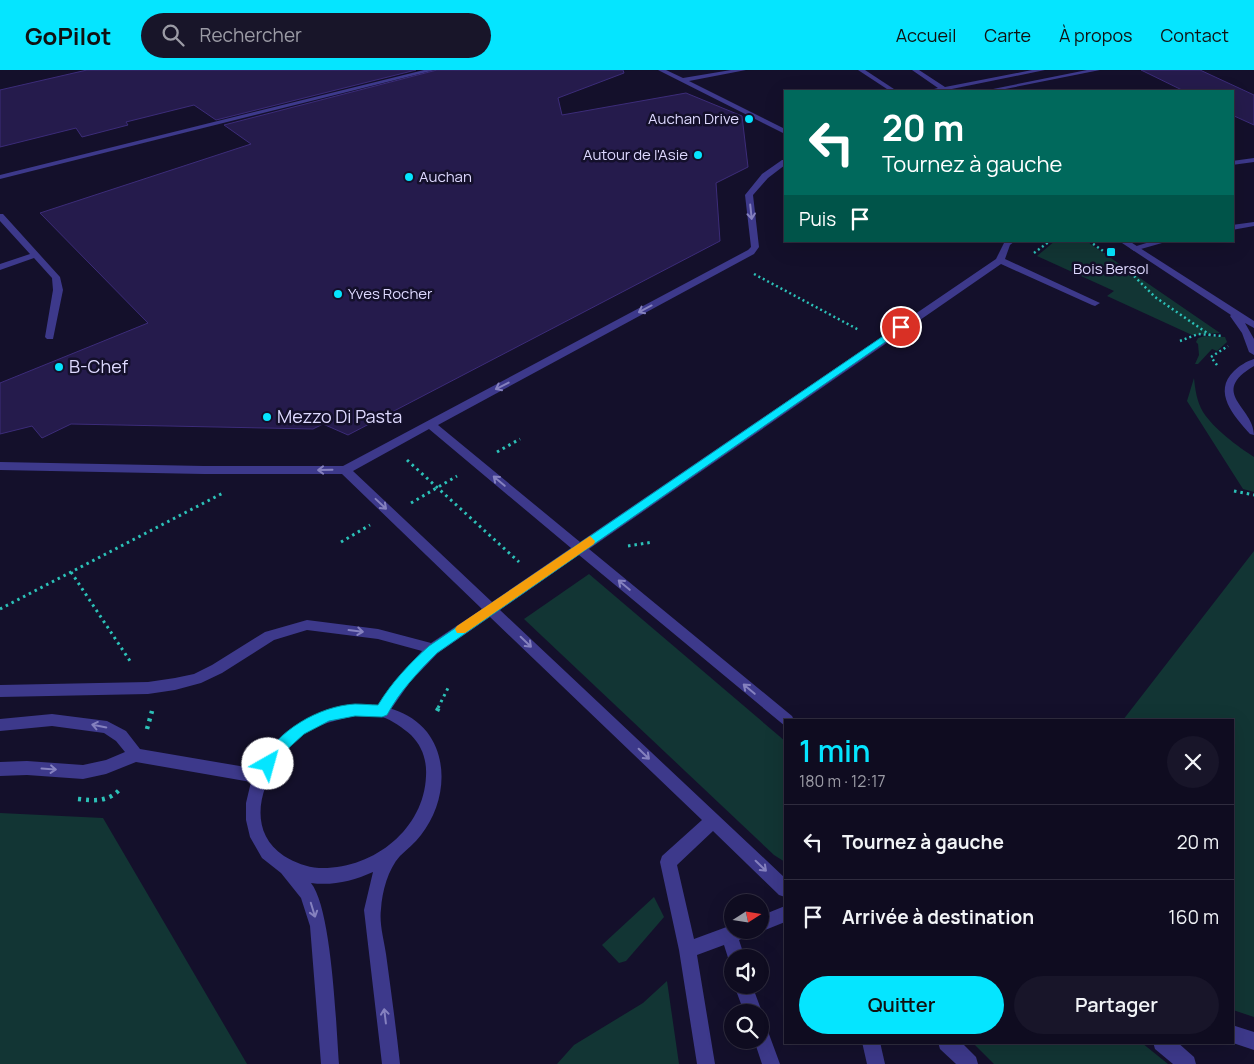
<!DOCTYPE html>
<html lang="fr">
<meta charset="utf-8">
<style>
:root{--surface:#0f0c20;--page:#181529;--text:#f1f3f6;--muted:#9b9ba5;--line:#2f2c3e;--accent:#05e5ff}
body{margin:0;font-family:Manrope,sans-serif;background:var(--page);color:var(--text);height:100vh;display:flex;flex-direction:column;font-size:19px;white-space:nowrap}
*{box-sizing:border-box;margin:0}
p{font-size:16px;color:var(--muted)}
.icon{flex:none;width:28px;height:28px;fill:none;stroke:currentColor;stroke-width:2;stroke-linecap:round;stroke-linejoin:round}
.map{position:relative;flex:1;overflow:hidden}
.sheet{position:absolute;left:784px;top:649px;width:450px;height:325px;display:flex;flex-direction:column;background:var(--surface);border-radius:0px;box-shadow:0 5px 20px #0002,0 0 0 1px var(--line)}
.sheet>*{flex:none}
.hud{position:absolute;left:784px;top:20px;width:450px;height:152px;border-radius:0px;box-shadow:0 5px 20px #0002,0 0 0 1px var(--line);background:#00695c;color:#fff;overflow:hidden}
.needle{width:32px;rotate:78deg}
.fabs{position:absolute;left:724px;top:824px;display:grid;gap:10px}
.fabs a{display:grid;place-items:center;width:45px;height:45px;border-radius:50%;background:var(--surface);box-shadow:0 5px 20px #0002,0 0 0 1px var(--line);font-size:25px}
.pin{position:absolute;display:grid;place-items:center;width:42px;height:42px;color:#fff;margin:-21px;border:2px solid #fff;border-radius:50%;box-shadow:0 1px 5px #0007}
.me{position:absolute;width:55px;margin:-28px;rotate:38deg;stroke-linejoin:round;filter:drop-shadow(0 0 4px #0008)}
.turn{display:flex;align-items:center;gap:18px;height:105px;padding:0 15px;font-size:22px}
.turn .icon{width:65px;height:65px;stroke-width:2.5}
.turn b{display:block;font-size:35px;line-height:42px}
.then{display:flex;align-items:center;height:48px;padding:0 15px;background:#0003;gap:10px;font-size:19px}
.round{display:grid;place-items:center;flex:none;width:52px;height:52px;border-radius:26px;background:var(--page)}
.summary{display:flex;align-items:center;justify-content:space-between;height:85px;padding:0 15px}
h1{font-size:30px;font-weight:600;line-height:38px;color:var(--accent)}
.cta{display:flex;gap:10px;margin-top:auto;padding:10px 15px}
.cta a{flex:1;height:58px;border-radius:30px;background:var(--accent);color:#111;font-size:20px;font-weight:600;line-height:58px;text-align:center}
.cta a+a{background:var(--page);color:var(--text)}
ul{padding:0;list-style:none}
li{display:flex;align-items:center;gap:15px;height:75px;padding:0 15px;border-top:1px solid var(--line)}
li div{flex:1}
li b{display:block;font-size:19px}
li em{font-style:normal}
header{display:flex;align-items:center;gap:30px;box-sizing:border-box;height:70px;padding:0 25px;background:var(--accent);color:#111}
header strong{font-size:24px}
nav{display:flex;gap:28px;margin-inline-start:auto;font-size:18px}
.search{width:350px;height:45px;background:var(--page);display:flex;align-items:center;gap:12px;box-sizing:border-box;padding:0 18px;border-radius:28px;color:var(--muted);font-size:19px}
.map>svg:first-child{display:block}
.green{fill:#123534}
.building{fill:#251b4c;stroke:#3c2c79}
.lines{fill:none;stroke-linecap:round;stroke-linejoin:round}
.path-far2{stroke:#2cc1b8;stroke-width:2.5;stroke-dasharray:2 3;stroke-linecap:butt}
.path-far1{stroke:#2cc1b8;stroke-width:3;stroke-dasharray:2.5 4;stroke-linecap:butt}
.path{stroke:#2cc1b8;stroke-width:4.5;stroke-dasharray:3 5;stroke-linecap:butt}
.service{fill:#3d398b;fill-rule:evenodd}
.minor{fill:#3d398b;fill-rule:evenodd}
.tertiary{fill:#3d398b;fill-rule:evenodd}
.oneway{stroke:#8581bf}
.route{fill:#05e5ff;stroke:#0395a6}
.slow{fill:#f59e0b}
.poi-dot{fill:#05e5ff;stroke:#14102b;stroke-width:2}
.labels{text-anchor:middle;stroke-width:5;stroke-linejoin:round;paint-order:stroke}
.far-poi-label{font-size:15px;fill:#ded9ff;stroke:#14102b;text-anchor:end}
.poi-label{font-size:18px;fill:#ded9ff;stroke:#14102b;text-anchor:start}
</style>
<header>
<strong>GoPilot</strong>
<div class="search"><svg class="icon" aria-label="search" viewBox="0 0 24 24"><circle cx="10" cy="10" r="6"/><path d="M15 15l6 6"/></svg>Rechercher</div>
<nav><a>Accueil</a><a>Carte</a><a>À propos</a><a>Contact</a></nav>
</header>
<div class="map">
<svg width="1254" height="994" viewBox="0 0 1254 994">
<rect width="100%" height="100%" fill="#14102b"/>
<g class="green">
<polygon points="1055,171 1086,171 1220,263 1192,265 1107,226 1114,221 1037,186"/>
<polygon points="1205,266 1225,267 1227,272 1217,281 1212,279 1198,294 1195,294 1199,285 1198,274 1196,272 1198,268"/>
<path d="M1194 308C1195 319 1197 332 1203 342 1214 359 1237 376 1254 387V422L1243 419 1187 331Z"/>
<polygon points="1254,481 1254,947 1233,940 1232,650 1123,650"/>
<polygon points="589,504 785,671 785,792 774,785 524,549"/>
<polygon points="0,743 103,748 247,994 0,994"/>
<polygon points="654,827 664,847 626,891 619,893 602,875"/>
<polygon points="667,911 679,994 557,994 574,975 643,933"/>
<polygon points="973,973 1142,973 1168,994 994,994"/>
</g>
<g class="building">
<polygon points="87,0 416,0 216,50 194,35 126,52 128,55 82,67 76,58 0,77 0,20"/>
<polygon points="437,0 623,0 624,3 558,28 562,45 686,23 742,46 748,97 716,113 720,171 348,365 323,354 313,359 71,354 42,368 32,356 0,364 0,313 148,253 40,143 251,74 224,55"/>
<polygon points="1141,0 1200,0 1254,25 1254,55 1232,45 1232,21 1184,21"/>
</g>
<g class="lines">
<g class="path-far2">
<polyline points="1089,171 1106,183"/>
<polyline points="1034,183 1050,171"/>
<polyline points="1127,199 1155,227 1210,265"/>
<polyline points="754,204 859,260"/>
<polyline points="1180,271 1198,264 1223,266"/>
<polyline points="1217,295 1211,287 1228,276"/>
</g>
<g class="path-far1">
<polyline points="497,382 520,369"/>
<polyline points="407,390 519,492"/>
<polyline points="1234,421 1254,425"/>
<polyline points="411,433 457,406"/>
<polyline points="341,472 370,455"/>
<polyline points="628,476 653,472"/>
<polyline points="71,502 132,594"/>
<polyline points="0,539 223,423"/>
<polyline points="438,638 449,616"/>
</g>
<g class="path">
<polyline points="437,641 439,637"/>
<polyline points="147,659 152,641"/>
<path d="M78 729C95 731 109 732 121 718"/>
</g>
<g class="service">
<polygon points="424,0 435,0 0,109 0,105"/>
<polygon points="658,0 666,0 683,8 731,0 746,0 689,11 785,59 785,64"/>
<polygon points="912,0 919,0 945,17 1032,0 1045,0 942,21 926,21 938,18"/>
<polygon points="1087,0 1100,0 995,21 983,21"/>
<polygon points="1254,88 1254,92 1232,95 1232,91"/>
<path d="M782 90H785V95L768 108 753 125 759 177 754 184 438 355 580 472 996 189 1005 171H1015L1010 175 1005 189 1100 233 1095 236 1092 235 1001 194 589 479 792 646 794 650H785V656L579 485 500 540 785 808V827L779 825 713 761 677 795 694 869 732 855V860H751L748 866 739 870 745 888H732V895L730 894 724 875 697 885 715 994H697L679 880 660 792 662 786 702 750 490 547 438 583 410 612 387 645 382 647 377 645 375 641 377 637 394 612 422 581 378 569 307 560 274 570 222 603 201 613 175 620 148 624 0 627V615L148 612 175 608 194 604 212 595 265 562 307 550 378 559 431 573 482 539 342 404H204L0 400V392L204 396H343L748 180 751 177 745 125 762 104ZM429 359 571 478 492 532 353 401Z"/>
<polygon points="0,144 3,144 60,207 63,220 53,269 47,269 45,267 53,220 52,208 34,188 0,200 0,194 30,184 0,151"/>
<polygon points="1254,152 1254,156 1232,160 1232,155"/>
<polygon points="1153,171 1169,171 1134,181 1130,178"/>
<polygon points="785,836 785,852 760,862 754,860 760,860 760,846"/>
<polygon points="734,915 752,915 762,942 760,947 760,942 744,942"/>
<polygon points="760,953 766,956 780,994 762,994 754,970 760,970"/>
<polygon points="1232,955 1254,962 1254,980 1230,972 1232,972"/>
<polygon points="862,972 880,972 885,994 867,994"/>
<polygon points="938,972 961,972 976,987 978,994 956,994 940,979"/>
<polygon points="1153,972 1177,972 1194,987 1196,994 1173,994 1155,979"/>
</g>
<path class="minor" d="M355 634C382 634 409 640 427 662 450 692 444 736 421 765 415 773 407 779 400 786 388 799 382 822 381 839 379 853 384 870 386 884 391 921 396 957 400 994H382L364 840 373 802C353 811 332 816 311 813 332 839 336 956 339 994H321L310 856 301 828 281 803 262 788 250 767 246 750V733L251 712 136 692 106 704 83 709 27 705 0 706V692L27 691 83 695 106 690 125 682 116 671 104 663 52 656 0 661V649L52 644 107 651 126 661 140 679 257 699C275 659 314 642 355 634ZM355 646C364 646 373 646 382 647 392 650 403 658 411 665 422 676 427 690 426 706 424 760 372 800 319 798 306 797 296 793 284 786 238 755 268 693 302 666 317 654 337 650 355 646Z"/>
<g class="tertiary">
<polygon points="858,0 865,0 897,21 890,21"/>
<polygon points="1119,171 1129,171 1254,251 1254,258 1245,253 1254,269 1254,285 1249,282 1242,263 1230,246 1231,245"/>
<path d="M1254 289V296C1208 323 1254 337 1254 365L1250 364C1234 346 1212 322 1234 301 1239 296 1247 291 1254 289Z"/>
</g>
</g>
<defs><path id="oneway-shaft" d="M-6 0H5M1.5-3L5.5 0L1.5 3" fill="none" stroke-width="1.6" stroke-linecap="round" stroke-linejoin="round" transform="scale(1.25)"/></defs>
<g class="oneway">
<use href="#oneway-shaft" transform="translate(751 142) rotate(84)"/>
<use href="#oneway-shaft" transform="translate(645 239) rotate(152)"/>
<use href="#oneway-shaft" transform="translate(502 316) rotate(153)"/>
<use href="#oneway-shaft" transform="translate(325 400) rotate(179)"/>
<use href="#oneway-shaft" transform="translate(499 411) rotate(-140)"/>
<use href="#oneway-shaft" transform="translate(381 434) rotate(43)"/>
<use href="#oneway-shaft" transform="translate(624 515) rotate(-140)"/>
<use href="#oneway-shaft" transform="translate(356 561) rotate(7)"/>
<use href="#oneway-shaft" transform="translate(526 572) rotate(44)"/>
<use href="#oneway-shaft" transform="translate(749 619) rotate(-140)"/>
<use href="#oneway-shaft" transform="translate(99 656) rotate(-169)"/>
<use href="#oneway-shaft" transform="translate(644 684) rotate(44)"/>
<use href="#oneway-shaft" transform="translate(49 699) rotate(4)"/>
<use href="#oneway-shaft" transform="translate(761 796) rotate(44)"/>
<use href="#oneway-shaft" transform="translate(313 840) rotate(73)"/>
<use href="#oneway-shaft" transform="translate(385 946) rotate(-97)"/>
</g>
<path class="route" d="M901 254 904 255V259L437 583C418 602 400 621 387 645L382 647 355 646 329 651 304 664 281 685 273 698 268 700 263 698 261 694C276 661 319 636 355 634 363 634 371 635 378 635 392 612 409 594 429 576Z"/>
<polygon class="slow" points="590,466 595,471 594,474 465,563 457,563 455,559 457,556"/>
<g class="poi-dot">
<circle cx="749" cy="49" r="5"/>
<circle cx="698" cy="85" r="5"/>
<circle cx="409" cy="107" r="5"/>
<rect x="1106" y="177" width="10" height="10" rx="2.5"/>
<circle cx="338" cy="224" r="5"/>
<circle cx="59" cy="297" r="5"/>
<circle cx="267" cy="347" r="5"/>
</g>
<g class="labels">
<g class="far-poi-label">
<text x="739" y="54">Auchan Drive</text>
<text x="688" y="90">Autour de l'Asie</text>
<text x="419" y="112" text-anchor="start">Auchan</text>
<text x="1111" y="204" text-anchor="middle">Bois Bersol</text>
<text x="348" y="229" text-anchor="start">Yves Rocher</text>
</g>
<g class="poi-label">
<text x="69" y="303">B-Chef</text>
<text x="277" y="353">Mezzo Di Pasta</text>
</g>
</g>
</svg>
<div class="fabs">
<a><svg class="needle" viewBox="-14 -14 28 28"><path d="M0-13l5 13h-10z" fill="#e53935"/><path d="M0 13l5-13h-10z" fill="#9b9ba5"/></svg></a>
<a><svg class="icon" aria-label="sound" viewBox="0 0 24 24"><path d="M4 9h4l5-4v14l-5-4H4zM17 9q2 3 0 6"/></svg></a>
<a><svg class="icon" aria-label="search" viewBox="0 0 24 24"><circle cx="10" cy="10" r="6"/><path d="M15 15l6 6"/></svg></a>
</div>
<div class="pin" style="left:901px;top:257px;background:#d93025"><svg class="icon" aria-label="arrive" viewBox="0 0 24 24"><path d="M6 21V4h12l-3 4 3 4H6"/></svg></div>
<svg class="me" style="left:268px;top:694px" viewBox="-20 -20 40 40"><circle r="19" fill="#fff"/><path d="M0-13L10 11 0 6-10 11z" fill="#05e5ff"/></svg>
<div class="hud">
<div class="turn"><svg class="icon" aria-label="left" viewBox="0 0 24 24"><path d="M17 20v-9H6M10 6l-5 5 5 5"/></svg><div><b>20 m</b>Tournez à gauche</div></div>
<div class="then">Puis<svg class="icon" aria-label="arrive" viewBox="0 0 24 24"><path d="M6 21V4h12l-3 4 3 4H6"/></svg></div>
</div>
<section class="sheet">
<div class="summary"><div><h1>1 min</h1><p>180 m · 12:17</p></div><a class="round"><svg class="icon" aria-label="close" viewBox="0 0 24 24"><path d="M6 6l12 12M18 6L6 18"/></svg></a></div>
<ul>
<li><svg class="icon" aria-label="left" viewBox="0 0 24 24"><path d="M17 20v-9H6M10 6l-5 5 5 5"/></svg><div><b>Tournez à gauche</b></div><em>20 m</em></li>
<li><svg class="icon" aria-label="arrive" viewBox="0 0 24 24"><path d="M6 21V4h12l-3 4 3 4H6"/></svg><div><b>Arrivée à destination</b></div><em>160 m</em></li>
</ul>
<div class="cta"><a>Quitter</a><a>Partager</a></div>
</section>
</div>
